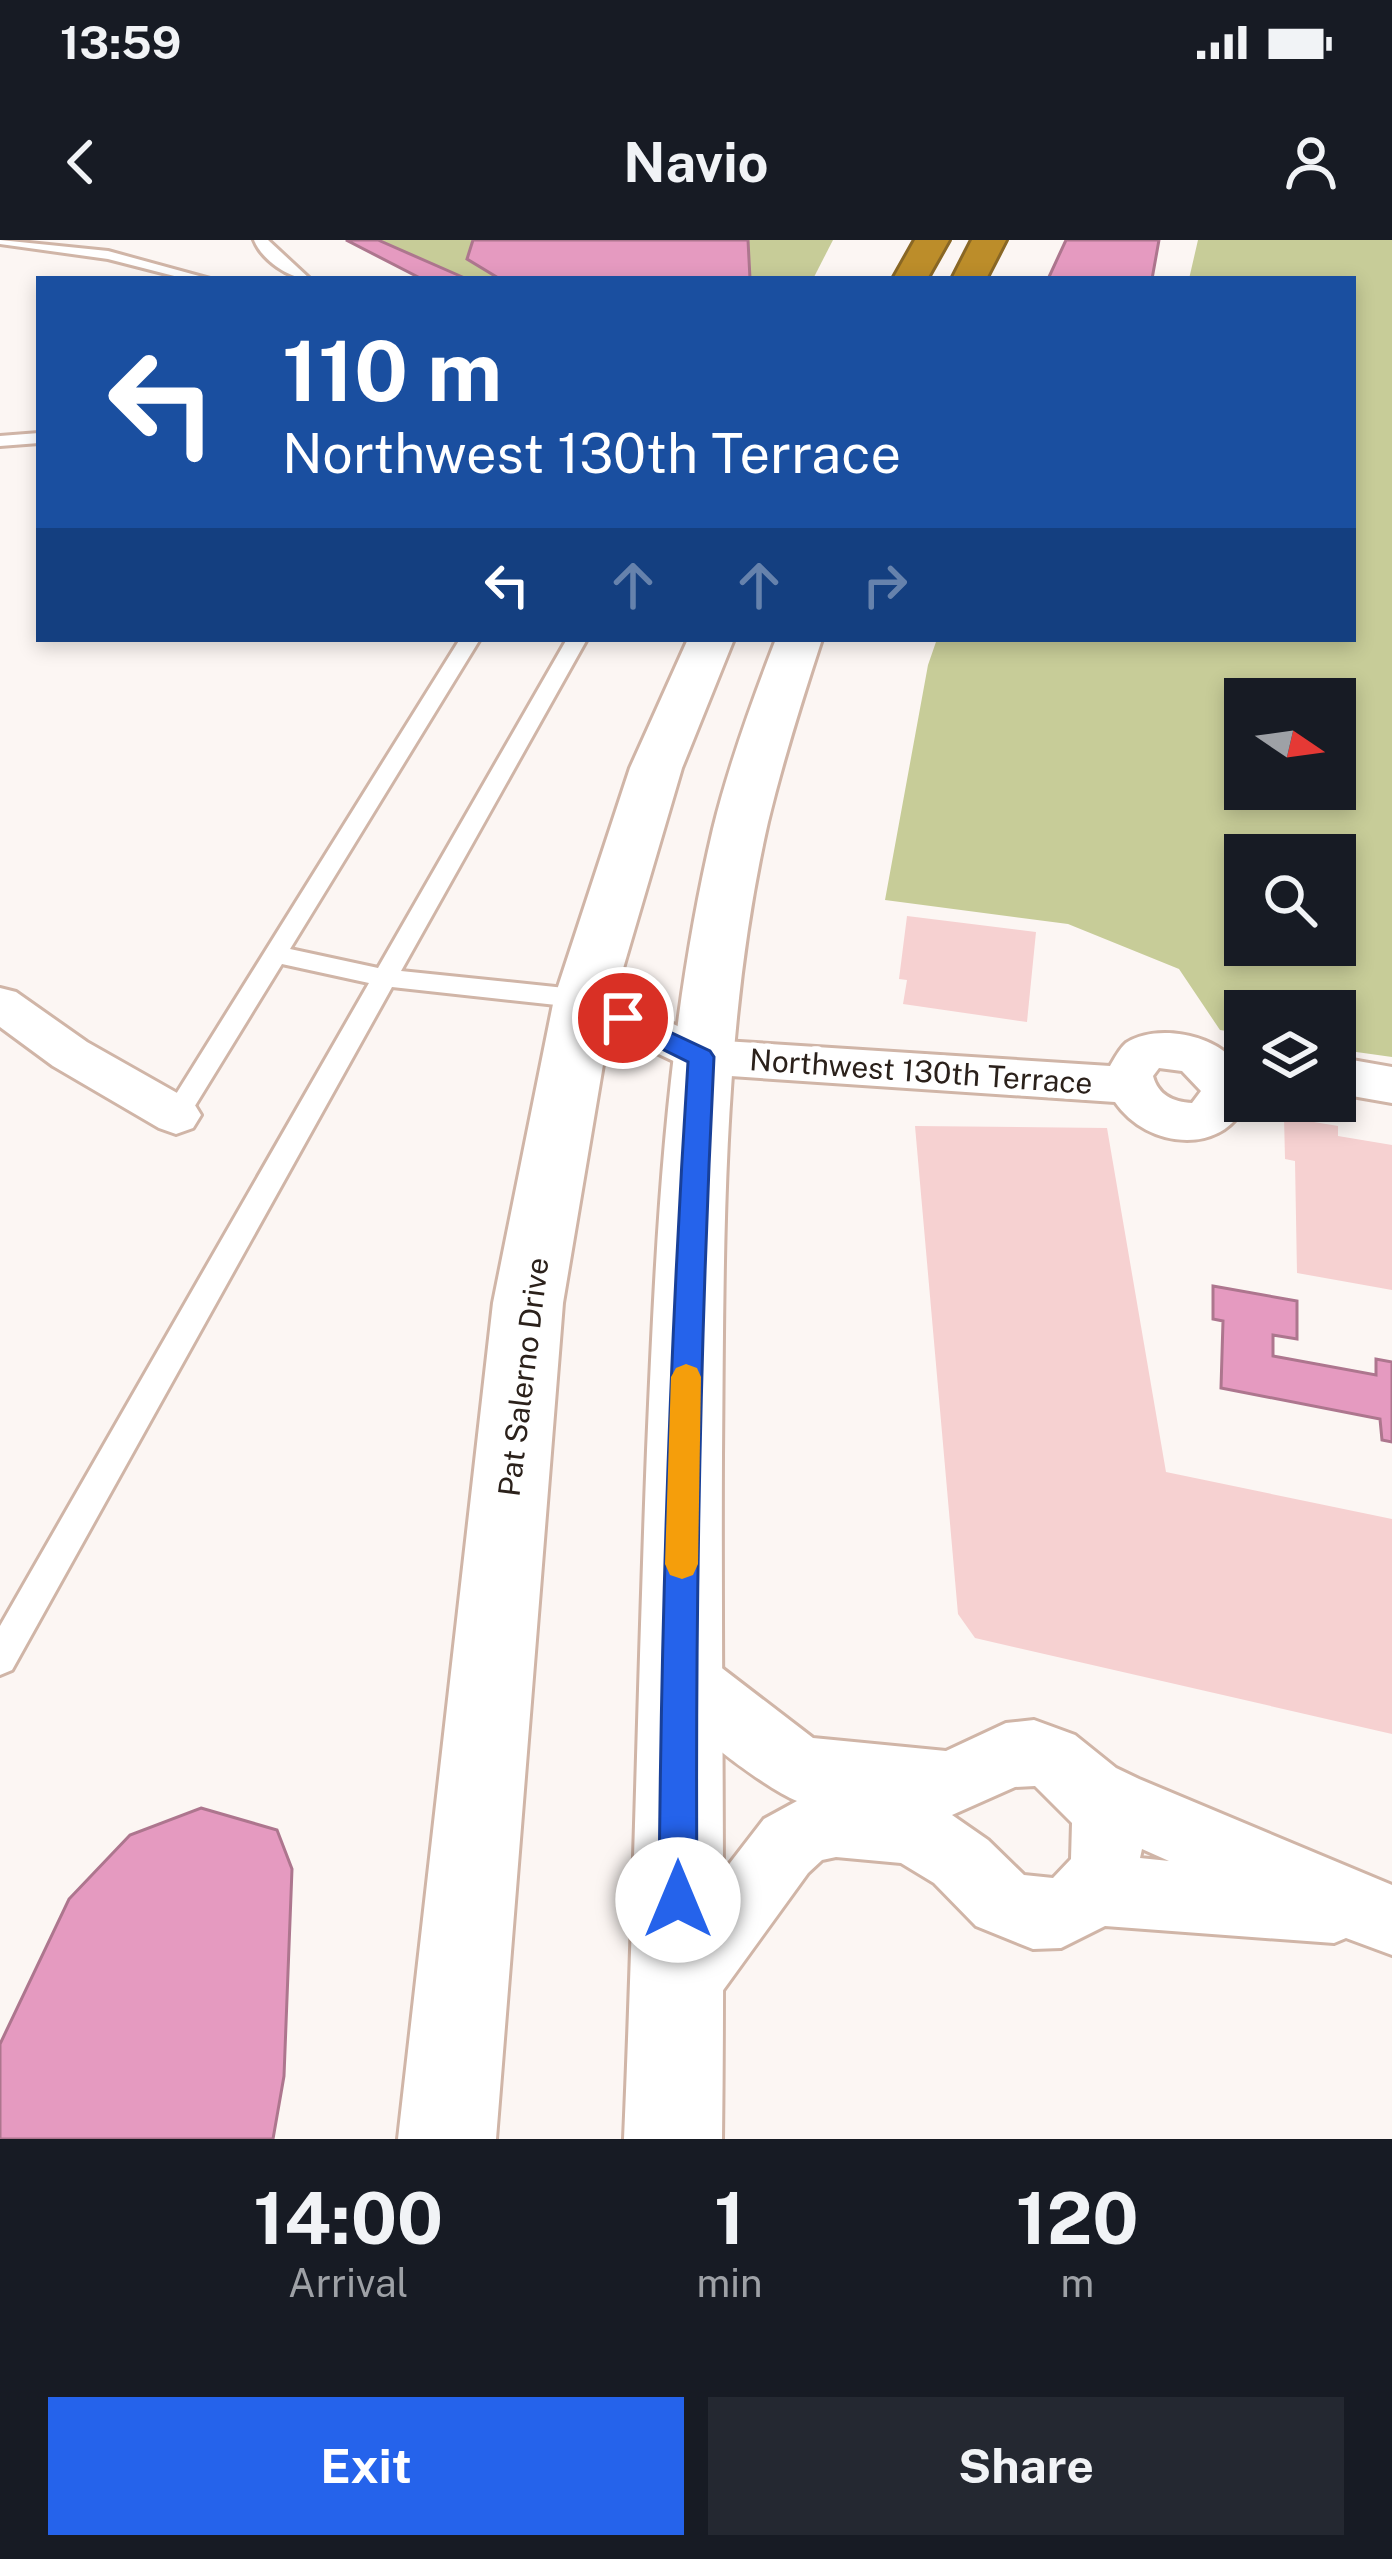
<!DOCTYPE html>
<style>
:root{--surface:#171b24;--page:#242831;--text:#f1f3f6;--muted:#9ea1a6;--accent:#2563eb}
body{margin:0;font-family:"Public Sans",sans-serif;background:var(--page);color:var(--text);height:100vh;display:flex;flex-direction:column;font-size:45px;white-space:nowrap}
*{box-sizing:border-box;margin:0}
p{font-size:39px;color:var(--muted)}
.icon{flex:none;width:66px;height:66px;fill:none;stroke:currentColor;stroke-width:2;stroke-linecap:round;stroke-linejoin:round}
.map{position:relative;height:1899px;overflow:hidden}
.details{display:flex;flex-direction:column;background:var(--surface);flex:1}
.details>*{flex:none}
.banner{position:absolute;left:36px;top:36px;width:1320px;height:366px;border-radius:0px;box-shadow:0 6px 18px #0003;background:#1a4fa0;color:#fff;overflow:hidden}
.needle{width:78px;rotate:103deg}
.controls{position:absolute;left:1224px;top:438px;display:grid;gap:24px}
.controls a{display:grid;place-items:center;width:132px;height:132px;border-radius:0px;background:var(--surface);box-shadow:0 6px 18px #0003;font-size:60px}
.pin{position:absolute;display:grid;place-items:center;width:102px;height:102px;color:#fff;margin:-51px;border:6px solid #fff;border-radius:50%;box-shadow:0 3px 12px #0007}
.me{position:absolute;width:132px;margin:-66px;rotate:0deg;stroke-linejoin:round;filter:drop-shadow(0 0 9px #0008)}
.turn{display:flex;align-items:center;gap:42px;height:252px;padding:0 48px;font-size:54px}
.turn .icon{width:156px;height:156px;stroke-width:2.5}
.turn b{display:block;font-size:84px;line-height:102px}
.lanes{display:flex;align-items:center;height:114px;padding:0 48px;background:#0003;justify-content:center;gap:60px;direction:ltr}
.lanes .off{opacity:.35}
.eta{display:flex;justify-content:space-evenly;align-items:center;height:204px;text-align:center}
.eta b{font-size:72px;font-weight:700;line-height:84px}
.action{display:flex;gap:24px;margin-top:auto;padding:24px 48px}
.action a{flex:1;height:138px;border-radius:0px;background:var(--accent);color:#fff;font-size:48px;font-weight:700;line-height:138px;text-align:center}
.action a+a{background:var(--page);color:var(--text)}
.status{display:flex;justify-content:space-between;align-items:center;height:84px;padding:0 60px;background:var(--surface);direction:ltr}
.status svg{height:33px;fill:currentColor}
header{display:flex;justify-content:space-between;align-items:center;height:156px;padding:0 48px;background:var(--surface);font-size:54px;font-weight:700}
.map>svg:first-child{display:block}
.green{fill:#c7cc98;fill-rule:evenodd}
.water{fill:#e59ac0;stroke:#ad768e;stroke-width:3}
.building{fill:#f6d1d1}
.lines{fill:none;stroke-linecap:round;stroke-linejoin:round}
.lane-casing{stroke:#d0b5a7;stroke-width:6}
.street-casing{stroke:#d0b5a7;stroke-width:6}
.secondary-casing{stroke:#d0b5a7;stroke-width:6}
.highway-casing{stroke:#896725;stroke-width:6}
.lane{fill:#fff;fill-rule:evenodd}
.street{fill:#fff;fill-rule:evenodd}
.secondary{fill:#fff;fill-rule:evenodd}
.highway{fill:#bc8d2a;fill-rule:evenodd}
.route{fill:#2563eb;stroke:#184099;stroke-width:3}
.slow{fill:#f59e0b}
.labels{text-anchor:middle;stroke-width:12;stroke-linejoin:round;paint-order:stroke}
.street-label{font-size:30px;fill:#2b211b;stroke:#fff}
</style>
<div class="status"><b>13:59</b><svg viewBox="0 0 49 12"><path d="M0 12V9h3v3zM5 12V6h3v6zM10 12V3h3v9zM15 12V0h3v12zM26 1h20v11H26zM47 4h2v5h-2z"/></svg></div>
<header><svg class="icon" aria-label="back" viewBox="0 0 24 24"><path d="M15 5l-7 7 7 7"/></svg>Navio<svg class="icon" aria-label="person" viewBox="0 0 24 24"><circle cx="12" cy="8" r="4"/><path d="M4 21q1-7 8-7t8 7"/></svg></header>
<div class="map">
<svg width="1392" height="1899" viewBox="0 0 1392 1899">
<rect width="100%" height="100%" fill="#fcf6f3"/>
<g class="green">
<polygon points="346,0 833,0 813,39 422,39"/>
<path d="M1198 0H1392V817L1335 809V771H1245V794L1220 790 1179 729 1068 684 885 660 928 425 937 399H1353V39H1189ZM1335 459V549H1245V459ZM1245 615H1335V705H1245Z"/>
</g>
<g class="water">
<polygon points="346,0 378,0 467,39 422,39"/>
<polygon points="473,0 748,0 750,39 500,39 467,19"/>
<polygon points="1066,0 1159,0 1152,39 1048,39"/>
<polygon points="1213,1046 1297,1061 1297,1099 1273,1095 1273,1116 1376,1135 1376,1119 1392,1122 1392,1202 1382,1200 1380,1179 1221,1148 1223,1081 1213,1079"/>
<polygon points="201,1568 277,1590 292,1629 284,1836 273,1899 0,1899 0,1804 69,1659 130,1595"/>
</g>
<g class="building">
<polygon points="907,676 1036,692 1027,782 903,764 907,740 899,739"/>
<polygon points="1284,877 1338,886 1338,896 1392,905 1392,1050 1297,1033 1295,921 1285,919"/>
<polygon points="915,886 1107,888 1166,1232 1392,1279 1392,1494 975,1398 958,1374"/>
</g>
<g class="lines">
<defs>
<g id="lane">
<polygon points="0,0 108,11 210,39 186,39 108,19 0,4"/>
<path d="M254 0H268L310 39C289 39 262 20 254 0Z"/>
<polygon points="39,193 39,203 0,206 0,196"/>
<polygon points="460,399 480,399 290,709 378,728 567,399 587,399 401,731 584,750 596,759 584,768 392,747 12,1430 0,1435 0,1386 369,743 282,724 185,882 167,882 163,875"/>
</g>
<g id="street">
<path d="M584 743 708 800 1110 826C1114 819 1120 808 1126 803 1155 784 1211 794 1232 819 1265 858 1233 900 1187 900 1158 900 1131 885 1115 862L701 834 568 771 561 759 568 747ZM1159 828 1182 831 1201 851 1192 863C1173 862 1158 855 1153 836Z"/>
<polygon points="0,748 16,752 87,802 193,862 201,875 193,888 176,894 159,888 53,826 0,787"/>
<polygon points="1335,817 1392,827 1392,863 1335,853"/>
<path d="M678 1402 701 1412 813 1498 946 1511 1006 1483 1034 1480 1075 1495 1116 1528 1139 1539 1392 1645V1715L1346 1698 1334 1703 1105 1686 1061 1708 1033 1709 976 1686 934 1643 901 1623 836 1617 822 1620 808 1633 708 1771 682 1781 656 1771 646 1745 656 1719 764 1579 797 1561C759 1545 661 1470 646 1434L655 1412ZM1035 1546 1072 1583 1071 1619 1053 1638 1024 1635 988 1600 952 1575 1015 1547ZM1142 1609 1169 1621 1140 1618Z"/>
</g>
<g id="secondary">
<polygon points="688,399 734,399 682,528 614,759 563,1063 496,1899 398,1899 493,1063 554,759 630,528"/>
<path d="M776 399H822C802 460 783 520 768 582 721 789 724 1005 722 1216 721 1444 725 1671 722 1899H624C634 1669 638 1440 647 1210 656 1001 665 792 713 589 729 524 752 461 776 399Z"/>
</g>
<g id="highway">
<polygon points="915,0 949,0 927,39 893,39"/>
<polygon points="972,0 1006,0 986,39 952,39"/>
</g>
</defs>
<use href="#lane" class="lane-casing"/>
<use href="#street" class="street-casing"/>
<use href="#secondary" class="secondary-casing"/>
<use href="#highway" class="highway-casing"/>
<use href="#lane" class="lane"/>
<use href="#street" class="street"/>
<use href="#secondary" class="secondary"/>
<use href="#highway" class="highway"/>
</g>
<path class="route" d="M623 770 710 811 714 817C700 1098 695 1379 697 1660L691 1674 678 1679 665 1674 659 1660C661 1381 670 1101 688 822L614 785 610 778Z"/>
<polygon class="slow" points="686,1124 697,1128 701,1137 698,1324 693,1335 682,1339 670,1335 665,1324 671,1137 676,1128"/>
<g class="labels">
<g class="street-label">
<text transform="translate(921 832) rotate(4)" y="10">Northwest 130th Terrace</text>
<text transform="translate(524 1137) rotate(-83)" y="10">Pat Salerno Drive</text>
</g>
</g>
</svg>
<div class="controls">
<a><svg class="needle" viewBox="-14 -14 28 28"><path d="M0-13l5 13h-10z" fill="#e53935"/><path d="M0 13l5-13h-10z" fill="#9ea1a6"/></svg></a>
<a><svg class="icon" aria-label="search" viewBox="0 0 24 24"><circle cx="10" cy="10" r="6"/><path d="M15 15l6 6"/></svg></a>
<a><svg class="icon" aria-label="layers" viewBox="0 0 24 24"><path d="M12 4l9 5-9 5-9-5zM3 14l9 5 9-5"/></svg></a>
</div>
<div class="pin" style="left:623px;top:778px;background:#d93025"><svg class="icon" aria-label="arrive" viewBox="0 0 24 24"><path d="M6 21V4h12l-3 4 3 4H6"/></svg></div>
<svg class="me" style="left:678px;top:1660px" viewBox="-20 -20 40 40"><circle r="19" fill="#fff"/><path d="M0-13L10 11 0 6-10 11z" fill="#2563eb"/></svg>
<div class="banner">
<div class="turn"><svg class="icon" aria-label="left" viewBox="0 0 24 24"><path d="M17 20v-9H6M10 6l-5 5 5 5"/></svg><div><b>110 m</b>Northwest 130th Terrace</div></div>
<div class="lanes"><svg class="icon" aria-label="left" viewBox="0 0 24 24"><path d="M17 20v-9H6M10 6l-5 5 5 5"/></svg><svg class="icon off" aria-label="ahead" viewBox="0 0 24 24"><path d="M12 20V5M6 11l6-6 6 6"/></svg><svg class="icon off" aria-label="ahead" viewBox="0 0 24 24"><path d="M12 20V5M6 11l6-6 6 6"/></svg><svg class="icon off" aria-label="right" viewBox="0 0 24 24"><path d="M7 20v-9h11M14 6l5 5-5 5"/></svg></div>
</div>
</div>
<section class="details">
<div class="eta">
<div><b>14:00</b><p>Arrival</p></div>
<div><b>1</b><p>min</p></div>
<div><b>120</b><p>m</p></div>
</div>
<div class="action"><a>Exit</a><a>Share</a></div>
</section>
